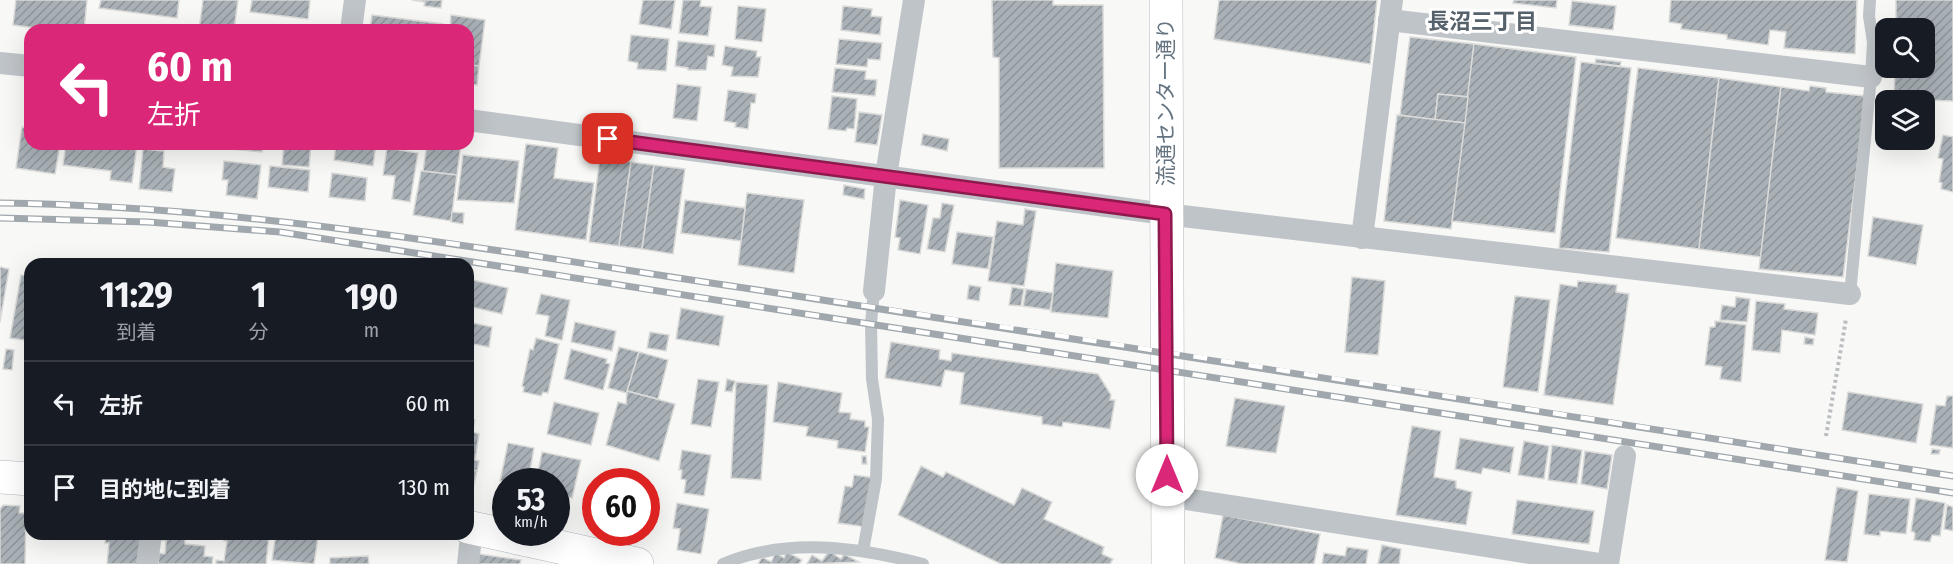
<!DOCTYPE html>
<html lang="ja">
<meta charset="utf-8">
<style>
:root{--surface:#171b24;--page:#242831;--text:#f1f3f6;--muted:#9ea1a6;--line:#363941}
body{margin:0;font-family:"Fira Sans Condensed","Noto Sans JP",sans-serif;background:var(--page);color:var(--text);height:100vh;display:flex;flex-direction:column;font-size:22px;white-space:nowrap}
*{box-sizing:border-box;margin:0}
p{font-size:20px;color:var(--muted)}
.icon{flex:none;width:33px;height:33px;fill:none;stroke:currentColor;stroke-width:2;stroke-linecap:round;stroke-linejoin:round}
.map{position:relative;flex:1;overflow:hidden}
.side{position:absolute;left:24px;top:258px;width:450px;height:282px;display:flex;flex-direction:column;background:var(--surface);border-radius:18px;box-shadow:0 6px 24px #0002}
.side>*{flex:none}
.top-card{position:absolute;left:24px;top:24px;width:450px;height:126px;border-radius:18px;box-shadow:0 6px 24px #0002;background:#db2777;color:#fff;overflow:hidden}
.fabs{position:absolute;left:1875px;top:18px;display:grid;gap:12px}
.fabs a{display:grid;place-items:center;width:60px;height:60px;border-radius:12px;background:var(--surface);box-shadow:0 6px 24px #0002;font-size:30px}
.speed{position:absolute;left:492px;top:468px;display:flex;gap:12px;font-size:30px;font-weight:700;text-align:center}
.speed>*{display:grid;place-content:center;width:78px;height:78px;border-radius:50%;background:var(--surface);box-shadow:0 6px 24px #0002;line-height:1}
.speed small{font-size:15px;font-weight:400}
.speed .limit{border:9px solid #d22;background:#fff;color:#111}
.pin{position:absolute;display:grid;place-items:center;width:51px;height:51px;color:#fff;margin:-26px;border-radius:12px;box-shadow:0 3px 9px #0006}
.me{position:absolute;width:66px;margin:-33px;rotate:0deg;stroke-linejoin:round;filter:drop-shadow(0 0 4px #0008)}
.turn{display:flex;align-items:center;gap:21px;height:126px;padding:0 24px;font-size:27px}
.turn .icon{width:78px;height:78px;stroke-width:2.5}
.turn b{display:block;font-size:42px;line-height:51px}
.eta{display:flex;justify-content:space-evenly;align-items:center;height:102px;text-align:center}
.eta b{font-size:36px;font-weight:700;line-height:42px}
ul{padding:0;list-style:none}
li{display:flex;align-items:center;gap:18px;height:84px;padding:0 24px;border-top:2px solid var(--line)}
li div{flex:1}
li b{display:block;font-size:22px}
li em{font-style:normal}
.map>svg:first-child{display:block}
.building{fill:url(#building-hatch);stroke:#dadad8;stroke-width:1.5}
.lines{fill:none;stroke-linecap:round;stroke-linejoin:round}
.secondary-casing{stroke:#b2b8bc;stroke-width:34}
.primary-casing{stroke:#b3b8bc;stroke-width:34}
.path{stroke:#babdc0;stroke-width:4;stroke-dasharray:3 3;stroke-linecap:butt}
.lane{stroke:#bfc4c8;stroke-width:12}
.street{stroke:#bfc4c8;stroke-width:22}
.secondary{stroke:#fff;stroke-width:33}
.primary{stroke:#fff;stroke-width:33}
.rail-casing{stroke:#a1a8ad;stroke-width:7}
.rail{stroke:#fff;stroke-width:4.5;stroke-dasharray:14;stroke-linecap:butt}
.route-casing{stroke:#8e194d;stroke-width:15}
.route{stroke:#db2777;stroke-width:10}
.labels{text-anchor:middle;stroke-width:6;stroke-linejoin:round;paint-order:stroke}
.street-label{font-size:21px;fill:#657480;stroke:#fff}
.neighbourhood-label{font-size:22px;font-weight:bold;fill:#56626b;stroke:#fff}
</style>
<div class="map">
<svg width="1953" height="564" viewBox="0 0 1953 564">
<defs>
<pattern id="building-hatch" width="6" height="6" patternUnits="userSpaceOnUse" patternTransform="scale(1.5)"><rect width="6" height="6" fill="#a9b1b7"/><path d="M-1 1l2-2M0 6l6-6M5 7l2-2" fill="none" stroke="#8d959a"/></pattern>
</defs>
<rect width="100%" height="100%" fill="#f8f8f6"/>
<g class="building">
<polygon points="16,0 87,0 84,30 51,30 13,25"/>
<polygon points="101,0 179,0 177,18 99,8"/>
<polygon points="203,0 238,0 234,30 199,30"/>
<polygon points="252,0 310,0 308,19 250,12"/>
<polygon points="412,0 442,0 441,8 424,6 425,2"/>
<polygon points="643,0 675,0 671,29 639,24"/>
<polygon points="683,0 701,0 700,6 712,7 708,36 679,33"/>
<polygon points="992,0 1053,0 1053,5 1103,5 1104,168 999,168 999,58 993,57"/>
<polygon points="1219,0 1377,0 1370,64 1214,39"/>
<polygon points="1514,0 1557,0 1556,8 1513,3"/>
<polygon points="1671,0 1857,0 1855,54 1784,48 1786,32 1770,30 1768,45 1727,39 1727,35 1681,29 1682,24 1669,22"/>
<polygon points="1896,0 1953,0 1953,101 1894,99 1895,68 1924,68 1924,28 1896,28"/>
<polygon points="1572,1 1616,6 1613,30 1569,25"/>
<polygon points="738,6 766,9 762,42 735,39"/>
<polygon points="843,6 872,9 871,16 882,17 880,35 841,30"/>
<polygon points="372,15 443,24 443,30 370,30"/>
<polygon points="451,15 485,20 479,66 470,65 468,80 468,30 450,30"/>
<polygon points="631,35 669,39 666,71 637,69 638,63 628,61"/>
<polygon points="1410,37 1474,44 1468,97 1438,94 1435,120 1400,115"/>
<polygon points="839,39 882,43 880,60 868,59 867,67 836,64"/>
<polygon points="678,41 715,45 714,57 708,56 706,70 688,70 688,68 675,66"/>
<polygon points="1474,44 1576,57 1555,233 1452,221"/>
<polygon points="725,46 757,51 756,57 761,57 758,77 731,76 733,67 722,65"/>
<polygon points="1596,59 1621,62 1620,66 1595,63"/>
<polygon points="1581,62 1631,68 1609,252 1559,248"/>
<polygon points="470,65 479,66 477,85 468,84"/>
<polygon points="835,68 866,71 865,79 877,80 875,96 832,92"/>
<polygon points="1638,68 1719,78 1699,249 1616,238"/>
<polygon points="1719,78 1781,87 1761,257 1699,249"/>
<polygon points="677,84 701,87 697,121 673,118"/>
<polygon points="1810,86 1826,88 1826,92 1866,96 1843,277 1759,269 1781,87 1809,91"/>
<polygon points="728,90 756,94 755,103 751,103 748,129 735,127 736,123 724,121"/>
<polygon points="1438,94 1468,97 1465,123 1435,120"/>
<polygon points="832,96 857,99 854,129 847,128 846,131 828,129"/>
<polygon points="859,112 882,115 877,145 855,142"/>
<polygon points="1397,115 1465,123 1451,229 1384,221"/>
<polygon points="1880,125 1886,125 1886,140 1902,140 1900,146 1877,144"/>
<polygon points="22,127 30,128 30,144 60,144 55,174 16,168"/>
<polygon points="923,134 949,139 947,151 921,145"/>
<polygon points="1943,135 1953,137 1953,192 1941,189 1942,183 1939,182 1943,159 1938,158"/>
<polygon points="66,144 137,144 132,183 110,180 111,171 63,165"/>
<polygon points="232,144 263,144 262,152 232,149"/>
<polygon points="284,144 311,144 309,167 282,165"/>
<polygon points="336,144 376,144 373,166 334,160"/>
<polygon points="427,144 461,144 457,175 423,171"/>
<polygon points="526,144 558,148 554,178 594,183 586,240 515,230"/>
<polygon points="387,148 418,153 410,202 392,199 395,176 383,175"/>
<polygon points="143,149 164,151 163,167 175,169 172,192 139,189"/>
<polygon points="463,155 519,161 514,203 457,200"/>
<polygon points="600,157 631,162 619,246 589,242"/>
<polygon points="224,161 261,165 257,199 226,195 228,180 222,180"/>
<polygon points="631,162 654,165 642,249 619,246"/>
<polygon points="654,165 685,169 673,254 642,249"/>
<polygon points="270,166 310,170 308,192 268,187"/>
<polygon points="421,171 457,175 451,221 413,215"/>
<polygon points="332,173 367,178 365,201 329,197"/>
<polygon points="844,185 865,189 864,199 843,195"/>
<polygon points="747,193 804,200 794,273 738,265"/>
<polygon points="685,200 745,208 741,241 681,233"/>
<polygon points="900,200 928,205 920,254 898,250 900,238 895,237"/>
<polygon points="942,203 954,205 945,252 927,249 933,218 940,218"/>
<polygon points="1025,209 1036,211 1024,286 988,281 997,221 1023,225"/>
<polygon points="452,212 464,213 463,224 451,222"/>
<polygon points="1873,217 1923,225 1916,265 1868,256"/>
<polygon points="957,232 993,237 988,269 952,264"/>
<polygon points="1056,263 1113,271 1108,318 1051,312"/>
<polygon points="0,267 9,269 0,322"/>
<polygon points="21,275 30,276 30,341 10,338"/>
<polygon points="1352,277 1385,281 1378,355 1345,352"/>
<polygon points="468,279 508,288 502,314 468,306"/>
<polygon points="1578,281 1617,285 1616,292 1629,294 1613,405 1544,395 1560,284 1577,287"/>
<polygon points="969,285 981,287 979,301 967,299"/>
<polygon points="1012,287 1024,289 1021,306 1009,305"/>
<polygon points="1026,289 1053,293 1050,310 1023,306"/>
<polygon points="541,294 570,300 562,340 545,336 549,316 536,314"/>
<polygon points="1515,296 1550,300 1538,392 1503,387"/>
<polygon points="1736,297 1750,299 1747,322 1720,320 1722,305 1735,307"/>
<polygon points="1756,301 1785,304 1784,309 1818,313 1815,335 1782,330 1780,353 1752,350"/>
<polygon points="681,308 724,316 719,346 676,339"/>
<polygon points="1715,321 1746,325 1741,382 1720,379 1722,367 1705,365 1710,327 1715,327"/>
<polygon points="468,322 492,327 489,347 468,343"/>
<polygon points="575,322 616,331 612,351 571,342"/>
<polygon points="650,332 669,335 666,351 647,348"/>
<polygon points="1805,337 1814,339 1813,345 1804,344"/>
<polygon points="536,338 559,344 548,393 543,392 541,396 523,392 524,387 522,386 530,349 533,350"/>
<polygon points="891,342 940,350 939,359 951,361 952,353 1098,374 1111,395 1110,400 1115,400 1110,429 1063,422 1062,427 1042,424 1042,417 960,404 964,373 945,370 941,387 885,378"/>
<polygon points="619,347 639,352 627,393 608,388"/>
<polygon points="6,349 14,350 12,370 3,369"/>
<polygon points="571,349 607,359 606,363 610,364 603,390 564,379"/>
<polygon points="639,352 668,360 658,399 627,391"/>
<polygon points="698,379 719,382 711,427 691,424"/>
<polygon points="727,379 735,381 732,392 725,391"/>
<polygon points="736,382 768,385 761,480 731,478"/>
<polygon points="778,382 842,393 839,412 851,413 850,419 865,421 865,427 869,427 865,452 837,448 838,441 806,436 808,427 773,422"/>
<polygon points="627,391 675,404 659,461 606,445 618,402 626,404"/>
<polygon points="1848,392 1923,404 1916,443 1842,430"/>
<polygon points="1947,396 1953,396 1953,448 1930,445 1936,405 1945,406"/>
<polygon points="1235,398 1285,406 1276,453 1226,446"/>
<polygon points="554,402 599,413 591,445 547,434"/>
<polygon points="468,419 475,420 472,432 479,434 475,460 479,461 477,471 468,469"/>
<polygon points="1412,426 1441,431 1434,477 1456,481 1456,488 1472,492 1466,525 1396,515"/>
<polygon points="1460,438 1514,447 1510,473 1483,468 1481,474 1455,469"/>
<polygon points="1524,441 1549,446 1544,479 1518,475"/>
<polygon points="508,443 534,448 528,482 500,481"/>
<polygon points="1552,445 1582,450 1577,484 1548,480"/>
<polygon points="1932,449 1940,450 1939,454 1931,454"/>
<polygon points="682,450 711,455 704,496 684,493 686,480 681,479 682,470 679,470"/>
<polygon points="1585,451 1612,455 1607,489 1581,484"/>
<polygon points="542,452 581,460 572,498 557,495 556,482 536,482"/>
<polygon points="862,456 866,456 867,464 862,464"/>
<polygon points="921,466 943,477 946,472 1014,505 1022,488 1052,502 1044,519 1104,547 1102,554 1113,559 1110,564 1001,564 898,515"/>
<polygon points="468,469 477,471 470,502 468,501"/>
<polygon points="854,475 875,478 866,527 838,523 845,486 852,487"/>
<polygon points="1837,487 1858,491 1847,562 1825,560"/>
<polygon points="1869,494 1910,499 1906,534 1880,531 1880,536 1864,534"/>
<polygon points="1916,498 1945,503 1940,536 1932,535 1930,542 1914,540 1915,533 1911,531"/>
<polygon points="1517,500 1594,511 1589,544 1512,534"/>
<polygon points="677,503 709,509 701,554 677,550 680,529 673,528"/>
<polygon points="3,505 20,506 19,513 26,513 25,564 0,564 0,509"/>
<polygon points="1947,505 1953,507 1953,531 1944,529"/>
<polygon points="1223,515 1320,534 1314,564 1242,564 1215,558"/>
<polygon points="106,534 145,534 142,564 107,564 109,543 105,543"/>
<polygon points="161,534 185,534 185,544 205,546 204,556 213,557 212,564 158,564 159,553 165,554 166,541 160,540"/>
<polygon points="225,534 269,534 266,564 216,564 216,560 224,561 227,541 224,541"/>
<polygon points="276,534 318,537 314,564 272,560"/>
<polygon points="1382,545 1401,549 1399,564 1378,564"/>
<polygon points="1347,547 1368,550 1366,564 1322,564 1324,553 1345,556"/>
<polygon points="829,551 841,559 844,554 859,562 807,564 812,555 822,561"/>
<polygon points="787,552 802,560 799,564 758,564 762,557 771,562 776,553 784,558"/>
<polygon points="479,554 521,560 520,564 478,564"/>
<polygon points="368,556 369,564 330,564 330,558"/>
</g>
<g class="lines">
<defs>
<g id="secondary">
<polyline points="0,477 30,479"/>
<polyline points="468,527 637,564"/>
</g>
<polyline id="primary" points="1166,0 1168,564"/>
</defs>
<use href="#secondary" class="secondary-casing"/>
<use href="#primary" class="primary-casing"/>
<polyline class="path" points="1826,436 1846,319"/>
<g class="lane">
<polyline points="1850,294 1871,77 1873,42 1869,16 1870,0"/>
<polyline points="863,551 876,479 878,419 872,379 871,323 874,291"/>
<path d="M723 564C787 537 857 547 923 564"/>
</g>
<g class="street">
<polyline points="1389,20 1871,77"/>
<polyline points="351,30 355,0"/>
<polyline points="0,63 30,66"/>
<polyline points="468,120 1165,214 1850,294"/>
<polyline points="1362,238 1392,0"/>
<polyline points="874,291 886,176 914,0"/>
<polyline points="1167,496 1600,564"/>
<polyline points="147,564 151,534"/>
<polyline points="468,564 472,528"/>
<polyline points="1608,564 1625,456"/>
</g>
<use href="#secondary" class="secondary"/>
<use href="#primary" class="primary"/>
<defs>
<g id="rail">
<path d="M0 203C255 206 506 253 758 290 1157 349 1555 414 1953 476"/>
<polyline points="0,218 148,222 280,232 1953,493"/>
</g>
</defs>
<use href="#rail" class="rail-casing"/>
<use href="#rail" class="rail"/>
</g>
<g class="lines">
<defs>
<polyline id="route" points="608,139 1165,214 1167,475"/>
</defs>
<use href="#route" class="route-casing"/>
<use href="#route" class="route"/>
</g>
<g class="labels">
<g class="street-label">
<text transform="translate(1166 102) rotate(-90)" y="7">流通センター通り</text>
</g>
<g class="neighbourhood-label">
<text x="1482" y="29">長沼三丁目</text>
</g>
</g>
</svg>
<div class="fabs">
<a><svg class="icon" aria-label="search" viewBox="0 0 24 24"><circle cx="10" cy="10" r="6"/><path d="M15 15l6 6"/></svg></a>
<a><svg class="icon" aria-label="layers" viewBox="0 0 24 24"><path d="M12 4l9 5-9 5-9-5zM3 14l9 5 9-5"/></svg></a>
</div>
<div class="speed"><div>53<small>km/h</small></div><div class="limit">60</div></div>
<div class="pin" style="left:608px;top:139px;background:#d93025"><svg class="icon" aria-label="arrive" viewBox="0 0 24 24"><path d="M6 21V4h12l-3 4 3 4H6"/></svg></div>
<svg class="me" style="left:1167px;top:475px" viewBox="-20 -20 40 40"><circle r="19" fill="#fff"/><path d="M0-13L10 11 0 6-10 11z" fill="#db2777"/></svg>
<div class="top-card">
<div class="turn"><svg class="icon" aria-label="left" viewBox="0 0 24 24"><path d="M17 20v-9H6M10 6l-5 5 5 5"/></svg><div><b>60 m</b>左折</div></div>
</div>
<section class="side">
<div class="eta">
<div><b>11:29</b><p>到着</p></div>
<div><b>1</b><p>分</p></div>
<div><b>190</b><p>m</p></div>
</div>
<ul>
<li><svg class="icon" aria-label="left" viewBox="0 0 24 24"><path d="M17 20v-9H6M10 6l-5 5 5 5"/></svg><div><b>左折</b></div><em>60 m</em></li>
<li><svg class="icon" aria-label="arrive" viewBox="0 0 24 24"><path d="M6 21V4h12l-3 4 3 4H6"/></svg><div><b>目的地に到着</b></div><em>130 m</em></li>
</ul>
</section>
</div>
